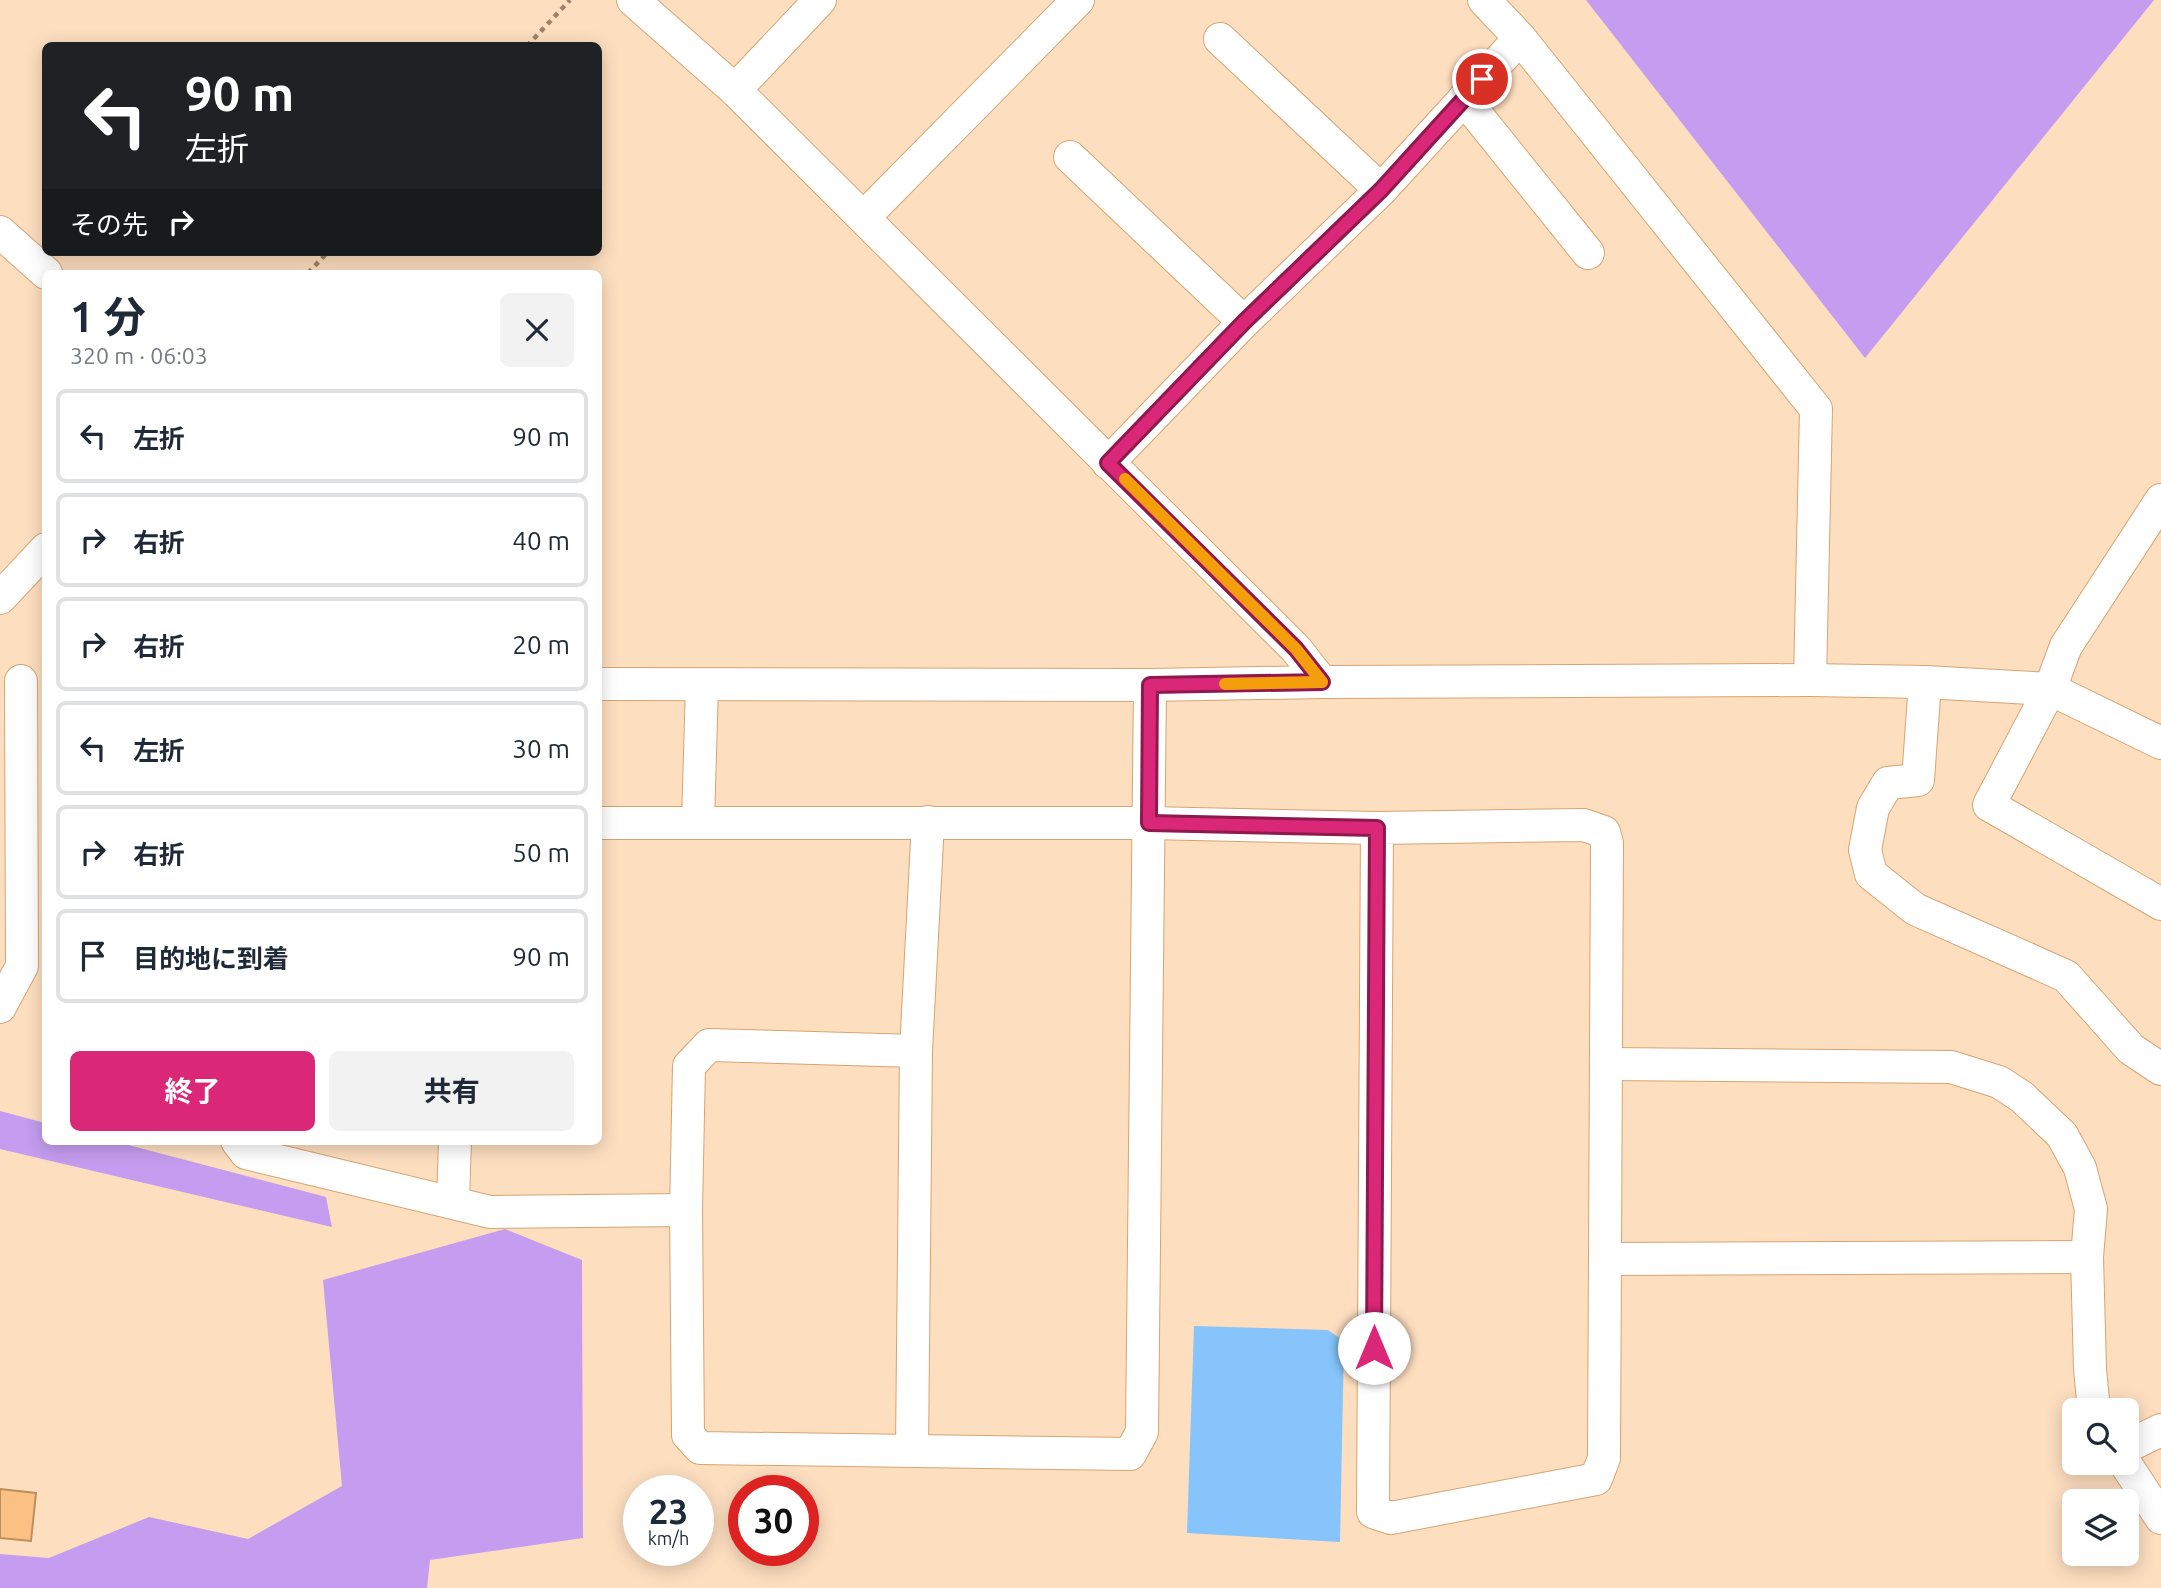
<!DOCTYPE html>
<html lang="ja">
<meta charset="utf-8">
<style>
:root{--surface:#fff;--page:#f2f2f3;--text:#1f2937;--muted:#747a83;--line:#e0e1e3;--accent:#db2777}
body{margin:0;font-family:Ubuntu,"Noto Sans JP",sans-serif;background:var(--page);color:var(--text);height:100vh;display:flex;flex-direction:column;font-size:26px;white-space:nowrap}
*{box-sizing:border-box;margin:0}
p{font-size:23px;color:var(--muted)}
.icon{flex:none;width:38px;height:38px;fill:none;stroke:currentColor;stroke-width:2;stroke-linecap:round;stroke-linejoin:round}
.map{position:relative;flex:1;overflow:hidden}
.sheet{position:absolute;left:42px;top:270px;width:560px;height:875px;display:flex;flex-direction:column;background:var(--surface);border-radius:10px;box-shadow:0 4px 18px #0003}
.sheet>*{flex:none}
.hud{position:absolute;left:42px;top:42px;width:560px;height:214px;border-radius:10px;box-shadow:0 4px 18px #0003;background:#202124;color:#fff;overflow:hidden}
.fabs{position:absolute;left:2062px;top:1398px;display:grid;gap:14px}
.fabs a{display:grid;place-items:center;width:77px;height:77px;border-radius:10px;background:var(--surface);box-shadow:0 4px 18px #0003;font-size:35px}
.speed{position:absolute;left:623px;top:1475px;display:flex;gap:14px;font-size:35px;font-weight:700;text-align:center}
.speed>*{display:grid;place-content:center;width:91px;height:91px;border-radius:50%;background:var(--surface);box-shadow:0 4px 18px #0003;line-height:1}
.speed small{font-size:18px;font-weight:400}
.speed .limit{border:10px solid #d22;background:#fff;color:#111}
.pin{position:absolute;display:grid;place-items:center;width:60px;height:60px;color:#fff;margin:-30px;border:4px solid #fff;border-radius:50%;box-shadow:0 2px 7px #0007}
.me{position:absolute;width:77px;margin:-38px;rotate:0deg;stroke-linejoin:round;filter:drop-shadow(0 0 5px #0008)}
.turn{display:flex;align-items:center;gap:24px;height:147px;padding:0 28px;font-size:32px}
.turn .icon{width:91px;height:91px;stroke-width:2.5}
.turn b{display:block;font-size:49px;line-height:60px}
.then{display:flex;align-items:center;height:66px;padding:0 28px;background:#0003;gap:14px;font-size:26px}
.round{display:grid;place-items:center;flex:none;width:74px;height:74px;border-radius:10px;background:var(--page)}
.summary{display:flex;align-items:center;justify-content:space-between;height:119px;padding:0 28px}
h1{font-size:42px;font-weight:700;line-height:52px}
.cta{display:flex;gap:14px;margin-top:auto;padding:14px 28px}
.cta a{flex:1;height:80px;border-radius:10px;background:var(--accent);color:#fff;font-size:28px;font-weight:700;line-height:80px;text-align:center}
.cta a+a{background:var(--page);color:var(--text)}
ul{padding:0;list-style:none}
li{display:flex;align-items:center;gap:21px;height:94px;margin:0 14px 10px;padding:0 14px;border:4px solid var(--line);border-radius:10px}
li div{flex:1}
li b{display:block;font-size:26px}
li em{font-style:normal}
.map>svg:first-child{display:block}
.green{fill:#c59cef}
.water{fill:#86c4fb}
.building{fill:#fac084;stroke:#be8e5c;stroke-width:2}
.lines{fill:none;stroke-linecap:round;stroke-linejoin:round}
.minor-casing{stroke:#d6a472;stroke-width:34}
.path{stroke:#9c8369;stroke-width:4.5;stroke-dasharray:5 5;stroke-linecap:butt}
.minor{stroke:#fff;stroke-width:32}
.route-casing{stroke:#8e194d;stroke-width:18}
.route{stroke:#db2777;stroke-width:12}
.slow{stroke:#f59e0b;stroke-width:12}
</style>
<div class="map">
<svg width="2161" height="1588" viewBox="0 0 2161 1588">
<rect width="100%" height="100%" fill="#fddebf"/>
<g class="green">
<polygon points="1586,0 2154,0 1865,358"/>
<polygon points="0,1111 45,1123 46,1141 113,1141 326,1197 332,1227 0,1149"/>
<polygon points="505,1229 582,1260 583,1538 430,1560 427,1588 0,1588 0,1554 49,1558 149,1517 248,1539 342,1486 323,1280"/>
</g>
<polygon class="water" points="1194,1326 1328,1330 1344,1341 1340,1542 1187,1533"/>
<polygon class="building" points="0,1489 36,1493 31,1541 0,1538"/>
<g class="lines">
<defs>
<g id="minor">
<polyline points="633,0 735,90 1296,649 1322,682"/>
<polyline points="1484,0 1520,38 1816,409 1810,680"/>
<polyline points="1220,39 1381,190"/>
<polyline points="735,90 820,0"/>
<polyline points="1464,99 1588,253"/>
<polyline points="1070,157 1244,322"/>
<polyline points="864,217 1078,0"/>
<polyline points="0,232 46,273"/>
<polyline points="1108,463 1244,322 1381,190 1520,38"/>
<polyline points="2161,500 2066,646 2050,689 1989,805 2161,904"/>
<polyline points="0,598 46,549"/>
<polyline points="1925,682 1918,780 1888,783 1873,808 1865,850 1871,874 1915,909 2066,976 2131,1049 2161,1069"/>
<polyline points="598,684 1150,685 1322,682 1810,680 1925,682 2050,689 2161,743"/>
<polyline points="698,822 702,685"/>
<polyline points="598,823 1149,823 1377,828 1584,825 1604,832 1607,843 1604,1458 1596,1479 1391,1518 1373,1512 1377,828"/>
<polyline points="0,1007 22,966 21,681"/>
<polyline points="916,1051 709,1045 689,1066 686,1210 688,1435 700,1448 1130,1454 1142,1432 1150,685"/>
<polyline points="1607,1064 1951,1067 1999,1082 2022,1097 2062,1135 2080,1168 2091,1209 2087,1257 2090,1369 2094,1410"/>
<polyline points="237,1141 246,1153 490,1212 686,1210"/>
<polyline points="453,1202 455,1141"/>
<polyline points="1606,1259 2087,1257"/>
<polyline points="2126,1447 2161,1430"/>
<polyline points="912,1450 916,1051 928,822"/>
<polyline points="2125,1463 2161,1518"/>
</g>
</defs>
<use href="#minor" class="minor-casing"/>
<g class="path">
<polyline points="527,46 570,0"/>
<polyline points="308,273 328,252"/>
</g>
<use href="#minor" class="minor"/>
</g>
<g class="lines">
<defs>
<polyline id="route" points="1374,1348 1377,828 1149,823 1150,685 1322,682 1296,649 1108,463 1244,322 1381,190 1482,79"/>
</defs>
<use href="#route" class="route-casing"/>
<use href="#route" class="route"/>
<polyline class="slow" points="1125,479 1296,649 1322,682 1225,684"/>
</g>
</svg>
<div class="fabs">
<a><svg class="icon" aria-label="search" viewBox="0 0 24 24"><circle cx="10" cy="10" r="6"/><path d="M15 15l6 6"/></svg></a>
<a><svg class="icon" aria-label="layers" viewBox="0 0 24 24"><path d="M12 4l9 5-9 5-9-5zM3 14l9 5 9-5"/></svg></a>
</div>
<div class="speed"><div>23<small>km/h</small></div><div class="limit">30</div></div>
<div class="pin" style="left:1482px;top:79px;background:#d93025"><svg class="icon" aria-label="arrive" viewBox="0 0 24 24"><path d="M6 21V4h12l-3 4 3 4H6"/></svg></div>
<svg class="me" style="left:1374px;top:1348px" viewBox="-20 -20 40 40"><circle r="19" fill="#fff"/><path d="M0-13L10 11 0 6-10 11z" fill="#db2777"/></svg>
<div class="hud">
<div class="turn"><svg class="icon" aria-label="left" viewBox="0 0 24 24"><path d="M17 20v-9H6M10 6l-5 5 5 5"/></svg><div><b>90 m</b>左折</div></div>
<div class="then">その先<svg class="icon" aria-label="right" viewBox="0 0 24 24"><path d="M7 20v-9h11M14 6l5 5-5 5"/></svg></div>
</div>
<section class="sheet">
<div class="summary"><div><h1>1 分</h1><p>320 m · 06:03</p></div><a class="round"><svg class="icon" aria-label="close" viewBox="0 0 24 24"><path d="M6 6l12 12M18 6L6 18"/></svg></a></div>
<ul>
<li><svg class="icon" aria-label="left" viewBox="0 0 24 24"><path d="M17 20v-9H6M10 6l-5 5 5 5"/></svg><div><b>左折</b></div><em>90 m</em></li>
<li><svg class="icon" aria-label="right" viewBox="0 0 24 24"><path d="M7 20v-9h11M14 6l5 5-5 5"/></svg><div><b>右折</b></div><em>40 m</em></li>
<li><svg class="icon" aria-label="right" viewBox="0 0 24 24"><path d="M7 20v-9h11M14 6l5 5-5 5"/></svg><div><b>右折</b></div><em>20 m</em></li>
<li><svg class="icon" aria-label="left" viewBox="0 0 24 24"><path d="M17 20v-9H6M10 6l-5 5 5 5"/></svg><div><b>左折</b></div><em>30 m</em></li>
<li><svg class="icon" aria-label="right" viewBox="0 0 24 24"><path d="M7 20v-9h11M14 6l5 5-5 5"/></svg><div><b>右折</b></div><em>50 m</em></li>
<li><svg class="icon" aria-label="arrive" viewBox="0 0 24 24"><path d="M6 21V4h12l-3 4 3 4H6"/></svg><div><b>目的地に到着</b></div><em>90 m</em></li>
</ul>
<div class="cta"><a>終了</a><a>共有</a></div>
</section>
</div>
